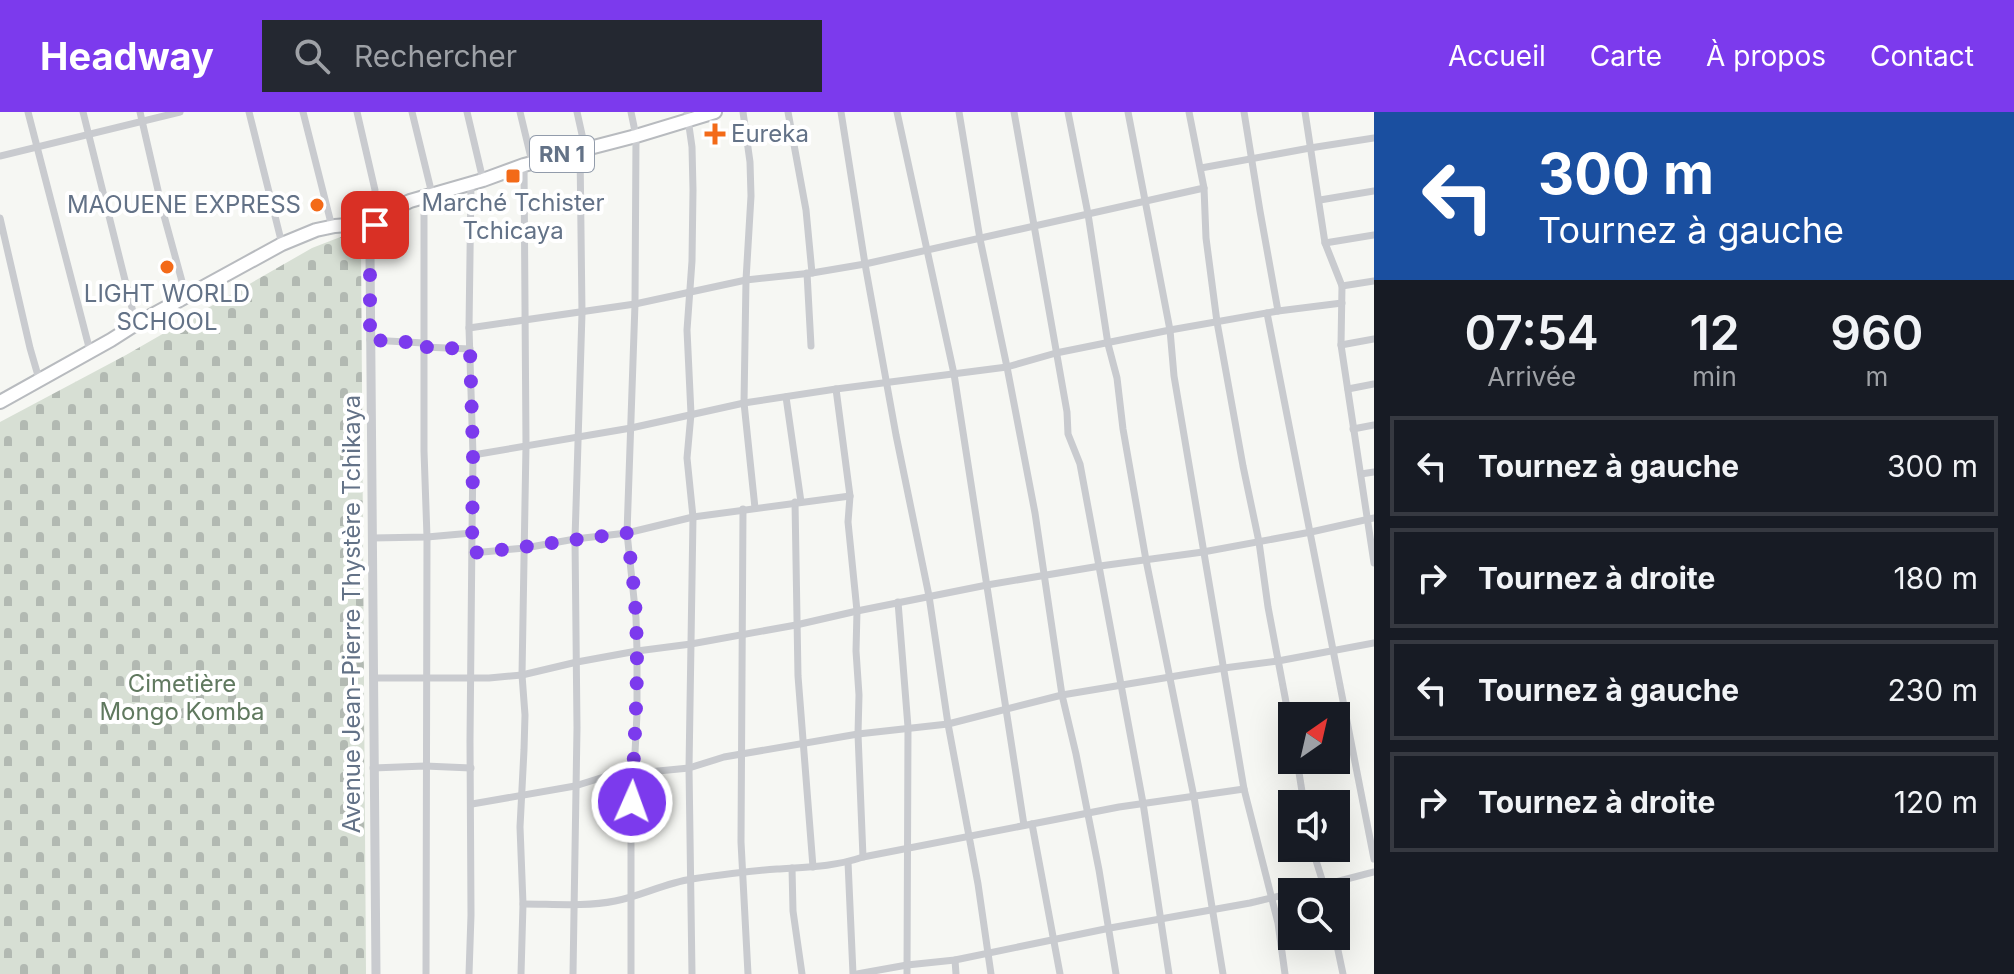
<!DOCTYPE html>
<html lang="fr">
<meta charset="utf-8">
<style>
:root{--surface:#171b24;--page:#242831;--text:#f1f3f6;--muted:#9ea1a6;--line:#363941;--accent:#7c3aed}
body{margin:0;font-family:Inter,sans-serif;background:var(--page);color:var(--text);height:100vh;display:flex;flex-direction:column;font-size:30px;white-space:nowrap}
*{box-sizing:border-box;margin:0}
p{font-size:26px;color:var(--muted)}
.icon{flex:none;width:44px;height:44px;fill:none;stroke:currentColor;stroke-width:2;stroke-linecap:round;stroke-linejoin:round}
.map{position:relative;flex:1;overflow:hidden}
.details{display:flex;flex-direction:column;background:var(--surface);width:640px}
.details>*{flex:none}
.top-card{background:#1a4fa0;color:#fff;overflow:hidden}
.needle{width:52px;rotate:34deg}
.tools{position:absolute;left:1278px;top:590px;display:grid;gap:16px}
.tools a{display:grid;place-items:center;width:72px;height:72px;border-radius:0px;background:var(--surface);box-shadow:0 8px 32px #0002;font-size:40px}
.pin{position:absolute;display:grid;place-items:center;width:68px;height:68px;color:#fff;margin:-34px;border-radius:16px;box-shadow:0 4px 12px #0006}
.me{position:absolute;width:88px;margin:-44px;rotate:2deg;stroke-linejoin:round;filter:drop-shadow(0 0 6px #0008)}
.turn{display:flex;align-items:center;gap:28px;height:168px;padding:0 32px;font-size:36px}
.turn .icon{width:104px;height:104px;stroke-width:2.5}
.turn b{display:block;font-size:56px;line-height:68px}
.eta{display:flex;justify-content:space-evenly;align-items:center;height:136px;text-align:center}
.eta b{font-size:48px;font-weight:600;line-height:56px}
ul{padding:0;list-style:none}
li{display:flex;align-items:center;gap:24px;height:100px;margin:0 16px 12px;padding:0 16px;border:4px solid var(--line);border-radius:0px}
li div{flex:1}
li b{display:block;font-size:30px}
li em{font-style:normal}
header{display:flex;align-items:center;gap:48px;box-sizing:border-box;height:112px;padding:0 40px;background:var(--accent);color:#fff}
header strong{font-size:38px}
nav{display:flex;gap:44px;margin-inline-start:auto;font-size:28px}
.search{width:560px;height:72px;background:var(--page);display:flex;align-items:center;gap:20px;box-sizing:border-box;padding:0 28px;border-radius:0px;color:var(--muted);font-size:30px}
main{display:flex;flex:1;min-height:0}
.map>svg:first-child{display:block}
.cemetery{fill:url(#cemetery-stones)}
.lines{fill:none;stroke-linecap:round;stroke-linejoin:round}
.trunk-casing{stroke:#b8bbbf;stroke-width:16}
.minor{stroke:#c9cbcf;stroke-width:7}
.tertiary{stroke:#c9cbcf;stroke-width:9}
.trunk{stroke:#fff;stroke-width:12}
.route{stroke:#7c3aed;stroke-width:14;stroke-dasharray:0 25.2}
.poi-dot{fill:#f36a18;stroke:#fff;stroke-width:3}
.labels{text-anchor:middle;stroke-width:8;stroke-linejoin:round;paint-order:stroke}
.shield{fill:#fff;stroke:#929cab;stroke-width:2}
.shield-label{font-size:22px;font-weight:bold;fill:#637287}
.poi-label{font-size:24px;fill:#637287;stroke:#fff}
.street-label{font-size:24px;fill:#637287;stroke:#fff}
.park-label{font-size:24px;fill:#60795f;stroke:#fff}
</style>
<header>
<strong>Headway</strong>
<div class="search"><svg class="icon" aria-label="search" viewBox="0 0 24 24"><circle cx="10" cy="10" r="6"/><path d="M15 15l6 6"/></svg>Rechercher</div>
<nav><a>Accueil</a><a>Carte</a><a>À propos</a><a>Contact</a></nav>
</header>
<main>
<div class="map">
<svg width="1374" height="862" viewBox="0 0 1374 862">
<defs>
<pattern id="cemetery-stones" width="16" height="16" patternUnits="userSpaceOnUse" patternTransform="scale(2)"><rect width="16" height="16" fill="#d7dfd4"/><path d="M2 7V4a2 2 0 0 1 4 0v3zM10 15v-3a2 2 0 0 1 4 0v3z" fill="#b2b9b2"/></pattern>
</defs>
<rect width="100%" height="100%" fill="#f6f7f3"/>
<polygon class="cemetery" points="343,124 361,133 366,862 0,862 0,310 126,243 312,136"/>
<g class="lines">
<defs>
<g id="trunk">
<circle cx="368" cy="102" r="13"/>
<polyline points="381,103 410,89 483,68 524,53 636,24 715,0"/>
<polyline points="0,290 111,228 136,212 282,132 316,118 335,114 360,112"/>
</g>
</defs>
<use href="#trunk" class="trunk-casing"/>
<g class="minor">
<polyline points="28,0 90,239"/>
<polyline points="83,0 136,212"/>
<polyline points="140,0 163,100 186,184"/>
<polyline points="249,0 282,132"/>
<polyline points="303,0 332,115"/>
<polyline points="357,0 375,78 373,90"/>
<polyline points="412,0 432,82"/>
<polyline points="467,0 483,68"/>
<polyline points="520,0 532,50"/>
<polyline points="577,0 585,36"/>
<polyline points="687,0 692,35 693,78 692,149 687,218 691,302 687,346 693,405 689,656 692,862"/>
<polyline points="743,0 750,50 751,84 746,168 744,291 755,396"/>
<polyline points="788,0 806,98 812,161"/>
<polyline points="841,0 865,152 896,323 929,484 948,612 978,772 991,862"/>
<polyline points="897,0 954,262 1024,713"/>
<polyline points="959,0 980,127 1007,255 1035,401 1062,583 1076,642 1099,758 1116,862"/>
<polyline points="1014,0 1067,300 1068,322 1080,352 1143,691 1169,862"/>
<polyline points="1068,0 1088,102 1108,232 1117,266 1123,317 1146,448 1194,685 1223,862"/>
<polyline points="1128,0 1170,218 1174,264 1244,677 1278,811 1285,862"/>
<polyline points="1189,0 1204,76 1206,126 1217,210 1243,354 1259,430 1268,495 1292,622"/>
<polyline points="1244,0 1260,99 1278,199"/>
<polyline points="1305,0 1325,131 1342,174 1341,233 1374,451"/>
<polyline points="0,44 180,0"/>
<polyline points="1201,56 1310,36 1374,26"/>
<polyline points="471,71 469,216 473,343"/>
<polyline points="424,85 424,339 427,425 426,862"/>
<polyline points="1320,88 1374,79"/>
<polyline points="0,106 30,236 39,267"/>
<polyline points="1325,131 1374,123"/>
<polyline points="807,161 811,234"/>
<polyline points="1342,174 1374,169"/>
<polyline points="1267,201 1374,747"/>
<polyline points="469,216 635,192 746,168 812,161 865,152 1204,76"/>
<polyline points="370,228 424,231"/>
<polyline points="1341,233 1374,227"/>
<polyline points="424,235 470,237"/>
<polyline points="836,277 850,384 848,410 857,499 856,539 859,583 858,622 863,745"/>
<polyline points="1348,277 1374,272"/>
<polyline points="786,285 801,390"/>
<polyline points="1353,317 1374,313"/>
<polyline points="1361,362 1374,360"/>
<polyline points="795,390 798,564 813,755"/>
<polyline points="743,397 741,730 748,862"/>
<polyline points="372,426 427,425 472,421 473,343 631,316 744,291 836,277 1007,255 1056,241 1170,218 1278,199 1342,191"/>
<polyline points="472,441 525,436 575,427 627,421 693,405 850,384"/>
<polyline points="898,490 908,615 907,862"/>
<polyline points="373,566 489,566 522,563 577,550 637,539 691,532 796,513 857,499 987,473 1100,454 1203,440 1311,420 1374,406"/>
<polyline points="1297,648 1304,692"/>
<polyline points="373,656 425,654 471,656"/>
<polyline points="472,692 575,674 607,664 689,656 724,645 858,622 948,612 1062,583 1224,556 1278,549 1374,531"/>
<polyline points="1032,712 1060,862"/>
<polyline points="1312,736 1326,780"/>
<polyline points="848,750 853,862"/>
<polyline points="792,756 793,799 802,862"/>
<polyline points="1297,780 1374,760"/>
<path d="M523 792C553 792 585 795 615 789 641 784 665 771 692 767 720 763 749 759 777 757 807 755 834 755 863 745L1119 695 1244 677"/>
<polyline points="1335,824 1343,862"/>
<polyline points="955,848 956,862"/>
<polyline points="469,862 471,803 470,629 472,421"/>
<polyline points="521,862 523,792 520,715 524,638 525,603 522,563 526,333 524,53"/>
<polyline points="573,862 577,616 575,427 582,201 580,38"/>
<polyline points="631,862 631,718 637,602 637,539 636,506 627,421 635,192 636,24 631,0"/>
<polyline points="857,862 907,853 955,848 1110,816 1250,791 1292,781"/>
</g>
<g class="tertiary">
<polyline points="364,114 370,141 376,862"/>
<polyline points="371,137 375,113"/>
</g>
<use href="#trunk" class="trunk"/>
</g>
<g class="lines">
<path class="route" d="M375 113 370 141V228L424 231V235L470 237 473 343 472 441C524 436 575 427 627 421 631 450 635 479 636 509 639 569 634 629 632 690"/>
</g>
<g class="poi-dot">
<path d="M711 10h8v8h8v8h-8v8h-8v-8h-8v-8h8z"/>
<rect x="505" y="56" width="16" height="16" rx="4"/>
<circle cx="317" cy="93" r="8"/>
<circle cx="167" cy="155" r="8"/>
</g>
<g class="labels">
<rect class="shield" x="530" y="24" width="64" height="36" rx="6"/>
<g class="shield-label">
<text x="562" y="50">RN 1</text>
</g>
<g class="poi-label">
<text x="731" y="30" text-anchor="start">Eureka</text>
<text x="513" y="99">Marché Tchister<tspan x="513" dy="28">Tchicaya</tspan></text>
<text x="301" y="101" text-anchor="end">MAOUENE EXPRESS</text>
<text x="167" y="190">LIGHT WORLD<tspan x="167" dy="28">SCHOOL</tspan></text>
</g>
<g class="street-label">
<text transform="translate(352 502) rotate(-90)" y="8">Avenue Jean-Pierre Thystère Tchikaya</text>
</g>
<g class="park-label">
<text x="182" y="580">Cimetière<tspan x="182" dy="28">Mongo Komba</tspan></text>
</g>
</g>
</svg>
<div class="tools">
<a><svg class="needle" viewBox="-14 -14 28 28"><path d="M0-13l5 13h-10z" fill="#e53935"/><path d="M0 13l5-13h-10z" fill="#9ea1a6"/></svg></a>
<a><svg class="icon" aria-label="sound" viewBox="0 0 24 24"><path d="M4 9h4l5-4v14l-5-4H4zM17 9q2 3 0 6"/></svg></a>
<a><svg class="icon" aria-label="search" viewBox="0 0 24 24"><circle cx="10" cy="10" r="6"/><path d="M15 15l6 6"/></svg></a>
</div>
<div class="pin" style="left:375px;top:113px;background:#d93025"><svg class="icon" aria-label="arrive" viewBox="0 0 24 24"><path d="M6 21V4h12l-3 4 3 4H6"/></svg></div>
<svg class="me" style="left:632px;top:690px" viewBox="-20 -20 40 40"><circle r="17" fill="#7c3aed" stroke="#fff" stroke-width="3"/><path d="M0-11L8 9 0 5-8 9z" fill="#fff"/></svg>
</div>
<section class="details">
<div class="top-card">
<div class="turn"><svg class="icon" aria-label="left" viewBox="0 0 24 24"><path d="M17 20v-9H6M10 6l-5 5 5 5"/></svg><div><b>300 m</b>Tournez à gauche</div></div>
</div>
<div class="eta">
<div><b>07:54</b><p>Arrivée</p></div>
<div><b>12</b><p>min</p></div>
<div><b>960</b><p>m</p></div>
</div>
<ul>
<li><svg class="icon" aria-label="left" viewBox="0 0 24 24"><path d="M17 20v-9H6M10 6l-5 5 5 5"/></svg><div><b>Tournez à gauche</b></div><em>300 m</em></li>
<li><svg class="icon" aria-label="right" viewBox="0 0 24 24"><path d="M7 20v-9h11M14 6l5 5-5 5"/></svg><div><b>Tournez à droite</b></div><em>180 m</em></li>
<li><svg class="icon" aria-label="left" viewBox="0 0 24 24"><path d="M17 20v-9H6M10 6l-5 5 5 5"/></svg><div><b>Tournez à gauche</b></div><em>230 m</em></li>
<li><svg class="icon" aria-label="right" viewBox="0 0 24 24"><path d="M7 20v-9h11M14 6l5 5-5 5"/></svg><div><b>Tournez à droite</b></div><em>120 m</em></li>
</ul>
</section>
</main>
